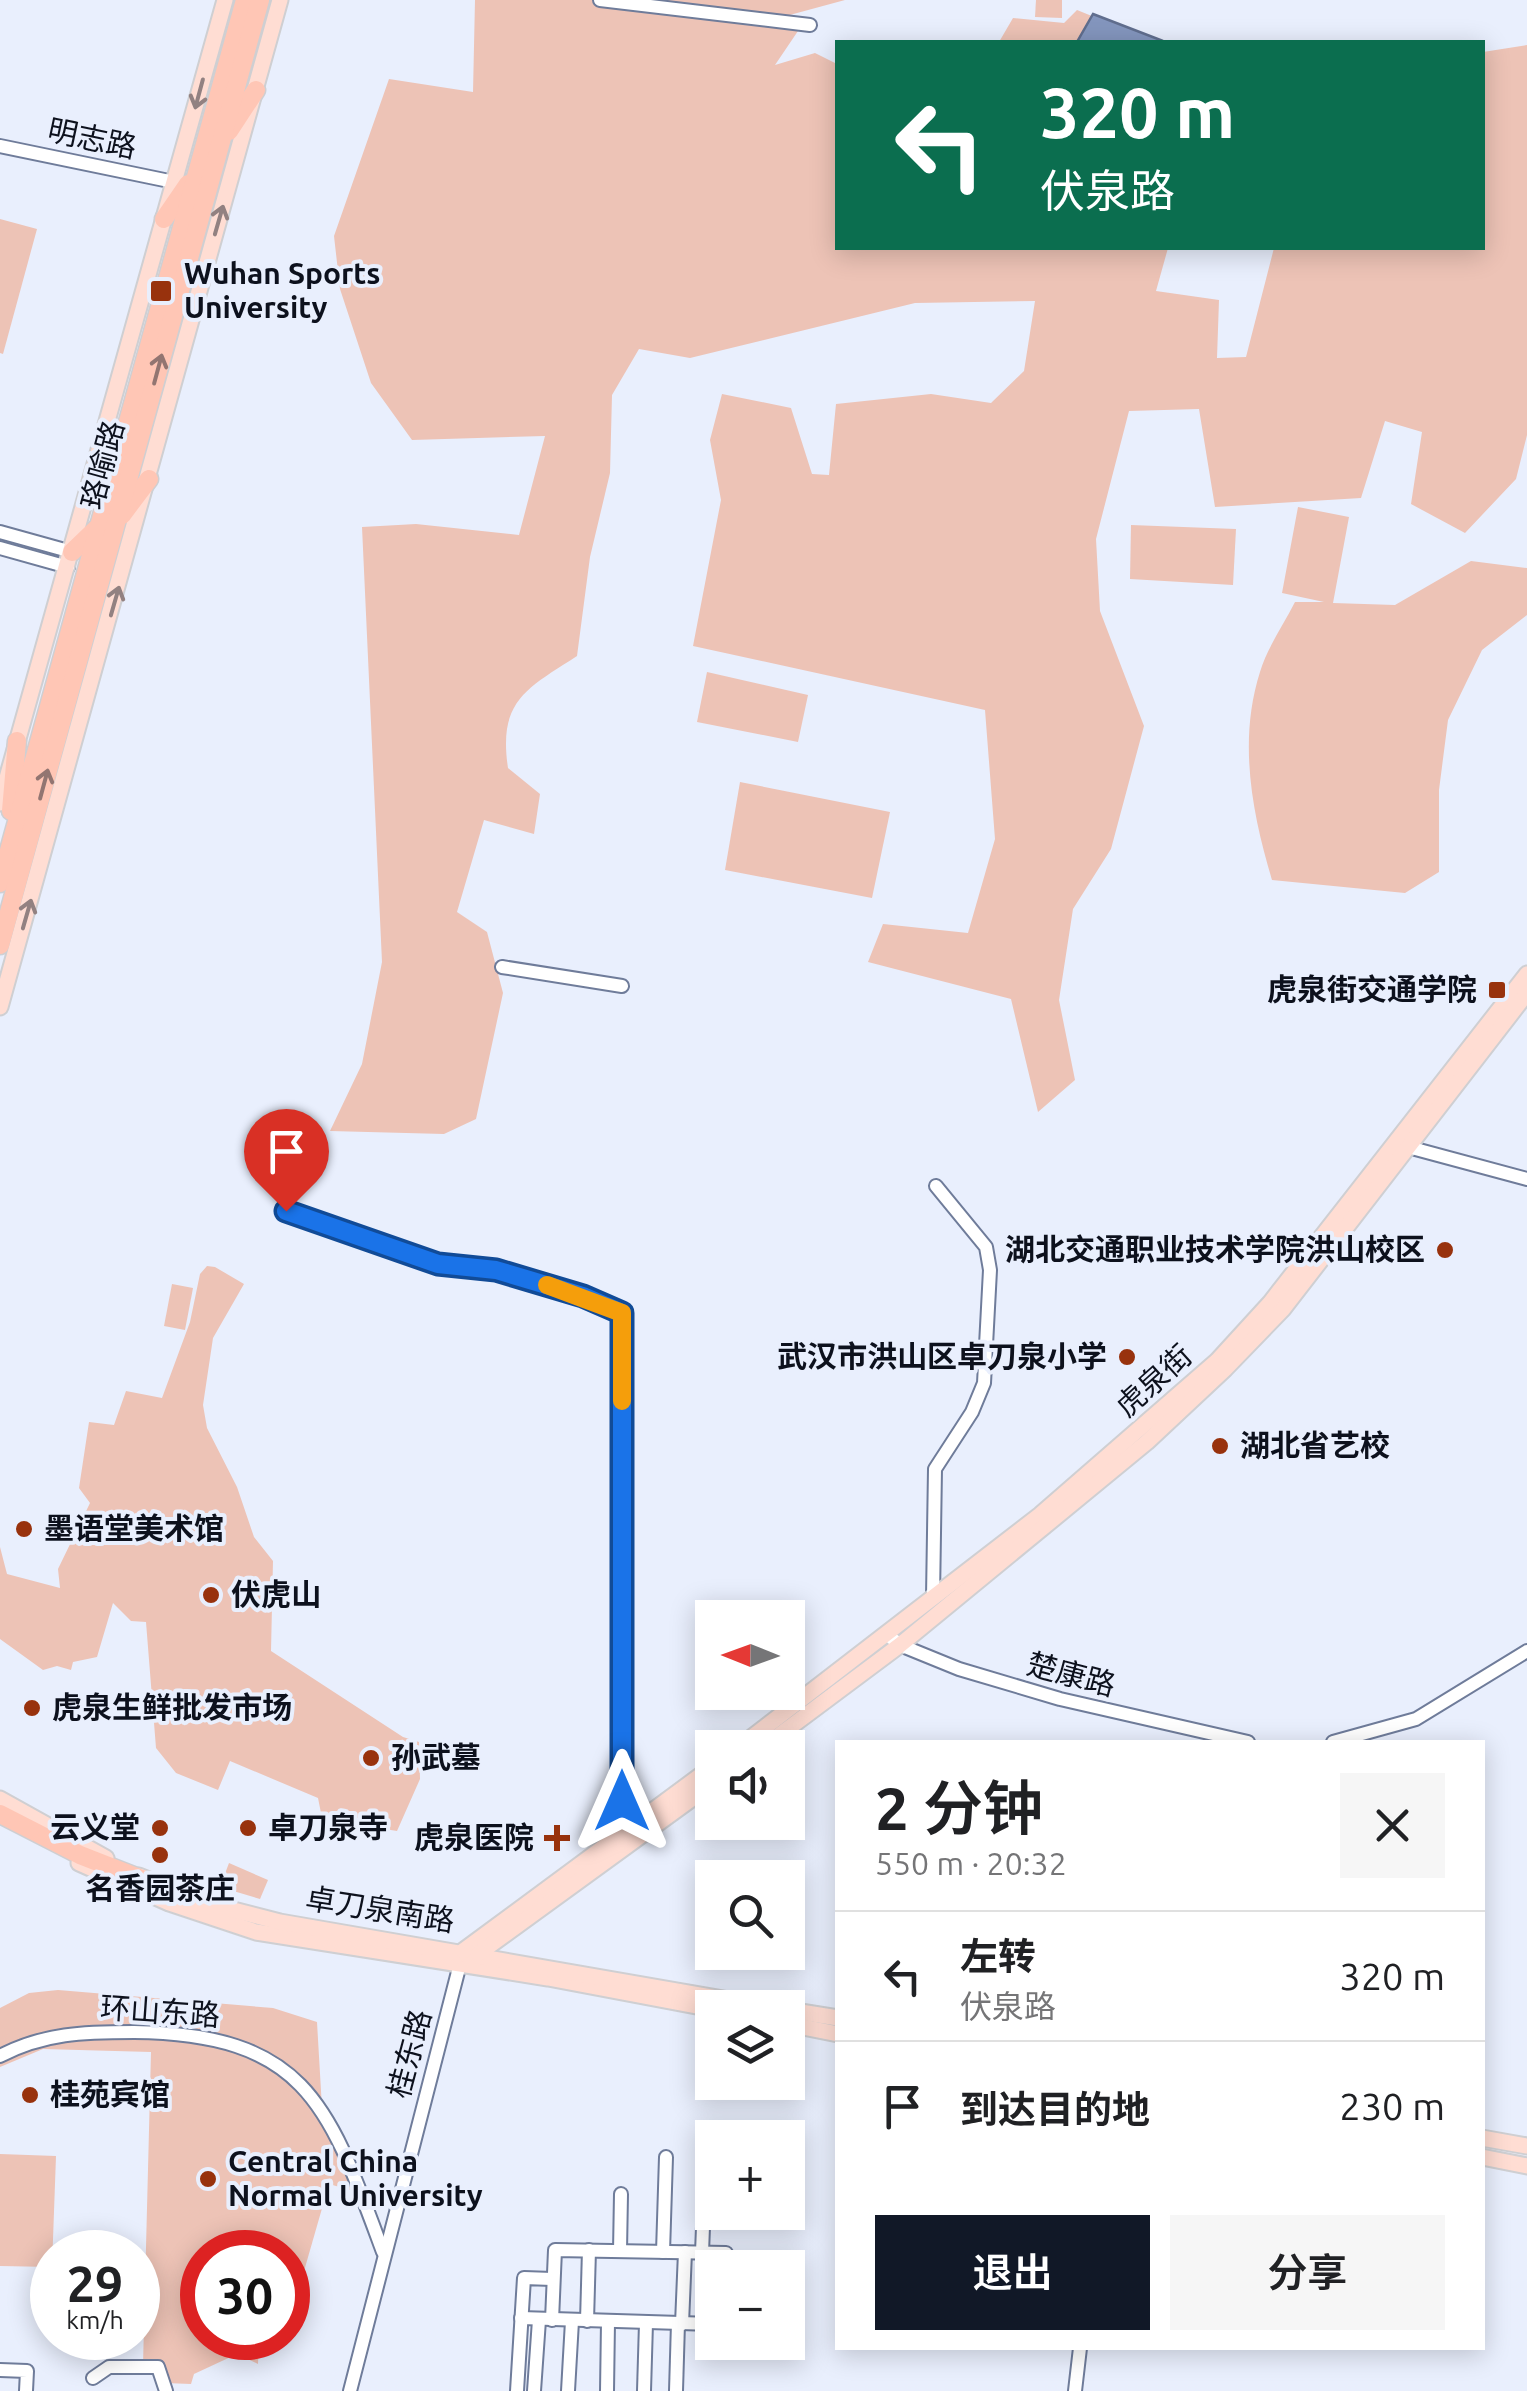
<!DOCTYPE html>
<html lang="zh">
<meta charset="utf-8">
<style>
:root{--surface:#fff;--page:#f6f6f6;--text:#202124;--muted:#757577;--line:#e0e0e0;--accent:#111827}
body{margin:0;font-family:Ubuntu,"Noto Sans SC",sans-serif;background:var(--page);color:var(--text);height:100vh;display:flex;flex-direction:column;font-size:38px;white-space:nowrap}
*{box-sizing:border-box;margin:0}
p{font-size:32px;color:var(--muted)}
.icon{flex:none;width:55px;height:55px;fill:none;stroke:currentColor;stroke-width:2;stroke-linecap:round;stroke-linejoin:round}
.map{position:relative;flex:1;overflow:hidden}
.sheet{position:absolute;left:835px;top:1740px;width:650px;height:610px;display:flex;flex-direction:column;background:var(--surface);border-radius:0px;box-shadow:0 5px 25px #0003}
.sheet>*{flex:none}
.top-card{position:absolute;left:835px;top:40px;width:650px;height:210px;border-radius:0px;box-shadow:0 5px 25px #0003;background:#0b6e4f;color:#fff;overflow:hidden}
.needle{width:65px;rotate:271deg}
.controls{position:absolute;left:695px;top:1600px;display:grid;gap:20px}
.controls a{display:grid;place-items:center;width:110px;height:110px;border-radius:0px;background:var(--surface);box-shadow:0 5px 25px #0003;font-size:50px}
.speed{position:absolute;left:30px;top:2230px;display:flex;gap:20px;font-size:50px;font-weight:700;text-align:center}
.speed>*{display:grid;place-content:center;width:130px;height:130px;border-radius:50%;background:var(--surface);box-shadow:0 5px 25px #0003;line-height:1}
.speed small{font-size:25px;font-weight:400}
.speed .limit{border:15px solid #d22;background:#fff;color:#111}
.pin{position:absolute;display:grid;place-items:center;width:85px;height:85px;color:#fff;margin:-102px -42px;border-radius:50% 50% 50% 0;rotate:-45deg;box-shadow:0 0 10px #0007}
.pin .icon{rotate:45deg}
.me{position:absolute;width:110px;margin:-55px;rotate:0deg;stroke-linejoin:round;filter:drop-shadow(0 0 8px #0008)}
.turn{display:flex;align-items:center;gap:35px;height:210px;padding:0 40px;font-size:45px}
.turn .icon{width:130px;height:130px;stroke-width:2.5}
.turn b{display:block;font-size:70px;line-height:85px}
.round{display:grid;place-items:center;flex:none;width:105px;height:105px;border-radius:0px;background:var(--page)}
.headline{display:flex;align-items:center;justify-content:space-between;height:170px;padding:0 40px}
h1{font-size:60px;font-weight:600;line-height:75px}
.button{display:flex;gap:20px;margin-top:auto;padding:20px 40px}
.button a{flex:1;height:115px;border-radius:0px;background:var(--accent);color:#fff;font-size:40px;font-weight:600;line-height:115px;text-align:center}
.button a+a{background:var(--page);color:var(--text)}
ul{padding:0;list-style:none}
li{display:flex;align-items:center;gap:30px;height:130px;padding:0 40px;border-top:2px solid var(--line)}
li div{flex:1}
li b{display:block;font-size:38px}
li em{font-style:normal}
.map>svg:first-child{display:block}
.green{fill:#edc3b6}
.water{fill:#8496be;stroke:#606e8e;stroke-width:2.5}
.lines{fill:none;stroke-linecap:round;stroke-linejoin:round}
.minor-casing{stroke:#6f7c9a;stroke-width:16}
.major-casing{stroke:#cfcfd2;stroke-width:19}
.highway-casing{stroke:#cfcfd2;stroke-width:21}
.minor{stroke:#fff;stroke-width:12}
.major{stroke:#ffddd3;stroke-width:15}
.highway{stroke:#ffc6b5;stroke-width:18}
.oneway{stroke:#928181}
.oneway2{stroke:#927571}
.route-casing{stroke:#114b97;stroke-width:25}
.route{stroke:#1a73e8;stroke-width:18}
.slow{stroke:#f59e0b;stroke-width:18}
.poi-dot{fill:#98320d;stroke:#e9effd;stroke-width:4}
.labels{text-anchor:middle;stroke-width:8;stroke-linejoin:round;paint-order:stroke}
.street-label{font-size:30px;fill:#0d111d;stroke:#e9effd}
.poi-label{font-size:30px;font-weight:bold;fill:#0d111d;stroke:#e9effd;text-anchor:start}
</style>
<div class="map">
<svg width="1527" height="2391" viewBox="0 0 1527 2391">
<rect width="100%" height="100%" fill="#e9effd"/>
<g class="green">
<path d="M475 0H845L786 16 798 31 775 65 815 53 837 64 838 248H1168L1156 291 1219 300 1217 358 1246 357 1274 248H1482L1483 52 1527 45V435L1516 479 1465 533 1411 504 1422 432 1385 421 1361 498 1215 507 1199 409 1129 411 1096 539 1100 611 1144 726 1111 849 1073 909 1059 1000 1075 1080 1038 1112 1011 999 868 962 883 924 968 933 995 839 985 710 693 646 721 500 710 440 722 394 791 408 812 474 829 475 836 404 931 394 991 403 1024 371 1035 301 915 303 690 358 639 349 612 395 610 473 590 557 577 656C526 689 498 701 508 768L540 794 534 834 484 820 457 912 487 932 503 993 476 1119 444 1134 330 1131 362 1064 382 962 362 527 416 524 519 535 545 436 412 440 371 383 340 289 334 236 389 79 473 92Z"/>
<polygon points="1036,0 1062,0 1062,18 1035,17"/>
<polygon points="1077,10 1156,42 999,42 1013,18 1064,23"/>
<polygon points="0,219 37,229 3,354 0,353"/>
<path d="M1298 507 1349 517 1333 603 1395 605 1471 561 1527 568V615L1482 650 1448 720 1439 790V872L1405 893 1272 880C1252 813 1238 741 1260 672 1267 648 1284 624 1295 602H1324L1282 593Z"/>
<polygon points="1131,525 1236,529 1233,585 1130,579"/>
<polygon points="707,672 808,695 798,742 697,722"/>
<polygon points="740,782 890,812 872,898 725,870"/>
<polygon points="215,1267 244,1284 213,1338 203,1405 207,1428 237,1487 254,1537 273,1561 271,1651 403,1737 419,1742 420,1779 397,1831 347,1823 338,1840 326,1838 318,1798 230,1761 218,1790 176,1773 156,1748 146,1622 131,1621 113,1603 97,1657 73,1662 71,1670 57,1666 43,1670 0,1639 0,1547 7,1574 60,1588 58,1569 90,1503 79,1488 89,1422 114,1425 126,1391 162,1398 190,1322 200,1274 207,1266"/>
<polygon points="172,1284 193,1288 185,1330 164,1326"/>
<polygon points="229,1863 268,1880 260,1899 220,1887"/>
<polygon points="58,1990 273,2008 317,2022 323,2125 357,2192 329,2184 294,2306 288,2306 288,2252 202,2252 202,2338 259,2338 258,2364 237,2354 194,2374 191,2384 165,2383 159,2366 143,2365 151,2052 43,2049 0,2067 0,2008 29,1993"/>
<polygon points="0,2154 56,2156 52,2267 0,2266"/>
</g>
<polygon class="water" points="1093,14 1163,41 1178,42 1077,42"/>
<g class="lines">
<defs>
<g id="minor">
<polyline points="600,0 810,25"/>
<polyline points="0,146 174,182"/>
<polyline points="0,532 72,552"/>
<polyline points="0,548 68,567"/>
<polyline points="502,967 622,986"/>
<polyline points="1408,1147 1527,1179"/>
<polyline points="286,1211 438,1264 496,1270 622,1313 622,1834"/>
<polyline points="933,1597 935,1469 972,1412 984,1383 990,1270 986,1247 936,1186"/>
<polyline points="889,1636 900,1645 959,1669 1060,1699 1248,1742"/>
<polyline points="1333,1742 1416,1719 1527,1651"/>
<path d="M0 2056C44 2033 84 2032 134 2032 307 2034 329 2106 383 2252"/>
<polyline points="620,2251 621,2194"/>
<polyline points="663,2252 666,2157"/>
<polyline points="702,2253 705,2174"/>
<polyline points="521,2318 712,2324"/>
<polyline points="552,2320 555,2250 726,2253"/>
<polyline points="587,2321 589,2250"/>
<polyline points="682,2324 685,2252"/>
<polyline points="0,2370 27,2371 26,2391"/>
<polyline points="93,2378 109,2367 158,2367 166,2391"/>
<polyline points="350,2391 460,1964"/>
<polyline points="517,2391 524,2278 552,2279"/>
<polyline points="534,2391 539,2320"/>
<polyline points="568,2391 572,2321"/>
<polyline points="607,2391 608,2322"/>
<polyline points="644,2391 646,2323"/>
<polyline points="676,2391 678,2323"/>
<polyline points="1075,2391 1080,2348"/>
</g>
<g id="major">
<polyline points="0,803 225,0"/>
<polyline points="0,1007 280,0"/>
<polyline points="738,1748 1040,1515 1217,1361 1270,1303 1527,974"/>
<polyline points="762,1748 900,1645 1147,1442 1225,1369 1283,1309 1527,993"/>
<polyline points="0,1799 106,1858"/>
<polyline points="79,1863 169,1903 256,1932 548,1978 712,2009"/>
<polyline points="139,1876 210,1904 280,1922 775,2008"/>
<polyline points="463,1951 712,1767"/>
<polyline points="478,1954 712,1784"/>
<polyline points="788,2010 838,2018"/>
<polyline points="788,2024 838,2034"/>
<polyline points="1482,2138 1527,2146"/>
<polyline points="1482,2157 1527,2166"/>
</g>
<g id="highway">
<polyline points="229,131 256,90"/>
<polyline points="164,219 188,184"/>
<polyline points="122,515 149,479"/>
<polyline points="72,552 97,528"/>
<polyline points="11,811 17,741"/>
<polyline points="0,883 245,0"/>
<polyline points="0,945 260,0"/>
<polyline points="0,1814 80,1855 149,1882"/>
</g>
</defs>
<use href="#minor" class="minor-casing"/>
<use href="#major" class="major-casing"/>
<use href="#highway" class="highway-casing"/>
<use href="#minor" class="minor"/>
<use href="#major" class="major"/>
<use href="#highway" class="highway"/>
</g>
<defs><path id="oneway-shaft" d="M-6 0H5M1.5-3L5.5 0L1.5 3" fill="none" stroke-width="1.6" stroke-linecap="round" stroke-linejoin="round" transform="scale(2.5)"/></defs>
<g class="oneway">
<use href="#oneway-shaft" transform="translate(199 94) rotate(105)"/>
<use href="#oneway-shaft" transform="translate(219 220) rotate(-74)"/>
<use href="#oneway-shaft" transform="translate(115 601) rotate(-74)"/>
<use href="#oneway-shaft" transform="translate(27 914) rotate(-74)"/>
</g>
<g class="oneway2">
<use href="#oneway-shaft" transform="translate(158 369) rotate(-75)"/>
<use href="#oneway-shaft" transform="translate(44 784) rotate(-75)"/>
</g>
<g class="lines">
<defs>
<polyline id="route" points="286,1211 438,1264 496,1270 583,1296 622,1313 622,1801"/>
</defs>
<use href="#route" class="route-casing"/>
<use href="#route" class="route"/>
<polyline class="slow" points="547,1285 622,1313 622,1401"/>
</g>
<g class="poi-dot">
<rect x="149" y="279" width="24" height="24" rx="5"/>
<rect x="1487" y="980" width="20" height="20" rx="5"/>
<circle cx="1445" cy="1250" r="10"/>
<circle cx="1127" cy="1357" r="10"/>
<circle cx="1220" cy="1446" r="10"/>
<circle cx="24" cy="1529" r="10"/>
<circle cx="211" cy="1595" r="10"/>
<circle cx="32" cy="1708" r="10"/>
<circle cx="371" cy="1758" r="10"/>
<circle cx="160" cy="1828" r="10"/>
<circle cx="248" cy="1828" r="10"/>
<path d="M552 1823h10v10h10v10h-10v10h-10v-10h-10v-10h10z"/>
<circle cx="160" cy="1855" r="10"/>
<circle cx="30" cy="2095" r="10"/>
<circle cx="208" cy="2179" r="10"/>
</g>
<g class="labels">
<g class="street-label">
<text transform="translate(92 139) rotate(12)" y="10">明志路</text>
<text transform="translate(103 465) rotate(-75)" y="10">珞喻路</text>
<text transform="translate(1154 1381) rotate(-42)" y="10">虎泉街</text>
<text transform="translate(1071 1675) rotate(15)" y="10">楚康路</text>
<text transform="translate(380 1910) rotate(9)" y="10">卓刀泉南路</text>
<text transform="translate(160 2012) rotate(4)" y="10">环山东路</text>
<text transform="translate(410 2054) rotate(-75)" y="10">桂东路</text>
</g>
<g class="poi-label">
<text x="184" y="284">Wuhan Sports<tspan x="184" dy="34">University</tspan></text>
<text x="1477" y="1000" text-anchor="end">虎泉街交通学院</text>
<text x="1425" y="1260" text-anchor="end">湖北交通职业技术学院洪山校区</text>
<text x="1107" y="1367" text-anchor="end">武汉市洪山区卓刀泉小学</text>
<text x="1240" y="1456">湖北省艺校</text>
<text x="44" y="1539">墨语堂美术馆</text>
<text x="231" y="1605">伏虎山</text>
<text x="52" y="1718">虎泉生鲜批发市场</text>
<text x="391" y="1768">孙武墓</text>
<text x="140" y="1838" text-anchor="end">云义堂</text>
<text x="268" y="1838">卓刀泉寺</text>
<text x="534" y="1848" text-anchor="end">虎泉医院</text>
<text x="160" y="1899" text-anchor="middle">名香园茶庄</text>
<text x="50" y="2105">桂苑宾馆</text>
<text x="228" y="2172">Central China<tspan x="228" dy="34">Normal University</tspan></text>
</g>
</g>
</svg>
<div class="controls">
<a><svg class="needle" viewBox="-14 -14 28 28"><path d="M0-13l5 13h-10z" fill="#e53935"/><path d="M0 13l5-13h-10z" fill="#757577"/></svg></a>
<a><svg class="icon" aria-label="sound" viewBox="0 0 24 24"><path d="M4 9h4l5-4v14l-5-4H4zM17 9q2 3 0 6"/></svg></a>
<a><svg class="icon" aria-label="search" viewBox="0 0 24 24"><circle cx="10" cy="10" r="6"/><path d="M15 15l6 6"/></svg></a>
<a><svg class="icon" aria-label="layers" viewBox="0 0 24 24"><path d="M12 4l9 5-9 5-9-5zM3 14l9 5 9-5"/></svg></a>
<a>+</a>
<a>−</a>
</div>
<div class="speed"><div>29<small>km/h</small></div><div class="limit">30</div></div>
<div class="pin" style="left:286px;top:1211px;background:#d93025"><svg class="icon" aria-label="arrive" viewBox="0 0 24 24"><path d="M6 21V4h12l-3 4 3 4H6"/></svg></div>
<svg class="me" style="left:622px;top:1801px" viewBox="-20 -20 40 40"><path d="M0-17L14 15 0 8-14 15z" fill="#1a73e8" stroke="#fff" stroke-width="4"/></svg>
<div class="top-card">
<div class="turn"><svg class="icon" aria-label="left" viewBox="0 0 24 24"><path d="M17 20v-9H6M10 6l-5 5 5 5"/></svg><div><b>320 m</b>伏泉路</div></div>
</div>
<section class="sheet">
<div class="headline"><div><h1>2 分钟</h1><p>550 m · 20:32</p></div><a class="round"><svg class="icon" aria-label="close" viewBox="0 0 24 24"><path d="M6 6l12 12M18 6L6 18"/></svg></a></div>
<ul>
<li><svg class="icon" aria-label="left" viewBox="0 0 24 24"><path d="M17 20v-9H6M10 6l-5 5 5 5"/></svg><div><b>左转</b><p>伏泉路</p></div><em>320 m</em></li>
<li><svg class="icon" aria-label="arrive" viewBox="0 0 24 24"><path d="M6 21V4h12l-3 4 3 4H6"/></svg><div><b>到达目的地</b></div><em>230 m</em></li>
</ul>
<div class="button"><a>退出</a><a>分享</a></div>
</section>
</div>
